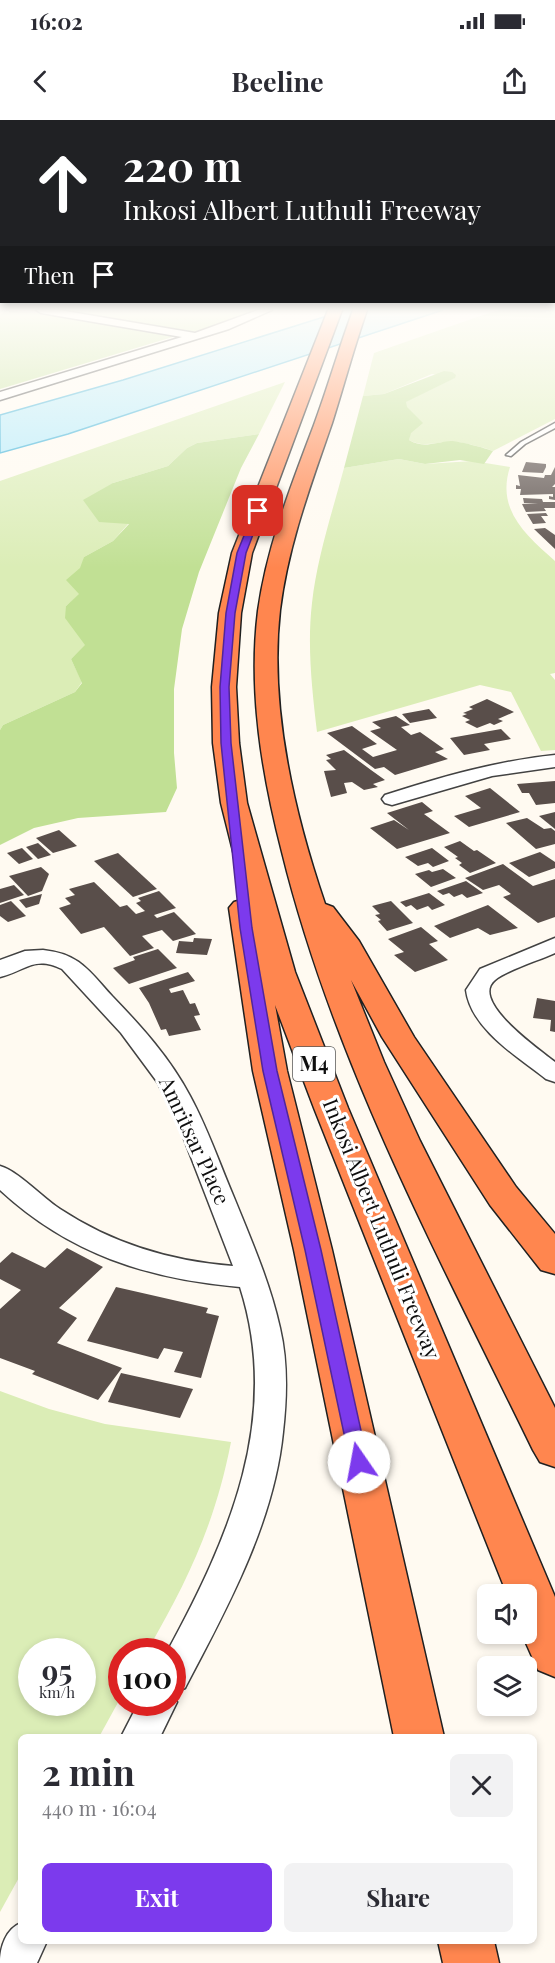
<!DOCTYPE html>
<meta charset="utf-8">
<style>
:root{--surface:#fff;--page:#f2f2f3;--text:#2b2b33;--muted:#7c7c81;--accent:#7c3aed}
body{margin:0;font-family:"Playfair Display",serif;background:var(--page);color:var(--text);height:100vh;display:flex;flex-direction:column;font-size:22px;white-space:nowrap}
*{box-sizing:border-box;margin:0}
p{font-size:20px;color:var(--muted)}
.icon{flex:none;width:33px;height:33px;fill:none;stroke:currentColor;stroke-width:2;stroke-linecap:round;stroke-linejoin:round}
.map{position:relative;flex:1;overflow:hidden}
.panel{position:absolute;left:18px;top:1614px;width:519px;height:210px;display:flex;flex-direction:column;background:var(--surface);border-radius:9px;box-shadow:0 3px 9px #0003}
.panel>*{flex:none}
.top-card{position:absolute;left:0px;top:0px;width:555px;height:183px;box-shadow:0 3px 9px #0003;background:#202124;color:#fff;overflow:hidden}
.controls{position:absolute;left:477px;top:1464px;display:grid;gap:12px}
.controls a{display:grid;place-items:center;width:60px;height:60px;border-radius:9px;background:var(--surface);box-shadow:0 3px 9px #0003;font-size:30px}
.speed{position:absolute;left:18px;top:1518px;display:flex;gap:12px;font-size:30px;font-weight:700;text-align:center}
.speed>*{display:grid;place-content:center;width:78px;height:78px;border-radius:50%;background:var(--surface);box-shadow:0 3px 9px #0003;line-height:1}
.speed small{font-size:15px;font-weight:400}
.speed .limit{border:9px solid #d22;background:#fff;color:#111}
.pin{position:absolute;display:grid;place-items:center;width:51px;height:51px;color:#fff;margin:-26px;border-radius:12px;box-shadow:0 3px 9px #0006}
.me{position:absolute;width:66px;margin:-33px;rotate:348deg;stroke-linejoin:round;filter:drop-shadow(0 0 4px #0008)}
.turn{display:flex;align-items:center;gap:21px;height:126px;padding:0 24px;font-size:27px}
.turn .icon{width:78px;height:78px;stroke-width:2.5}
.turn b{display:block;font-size:42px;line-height:51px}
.then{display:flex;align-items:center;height:57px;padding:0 24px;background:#0003;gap:12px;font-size:22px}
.round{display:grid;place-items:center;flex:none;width:63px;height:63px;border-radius:9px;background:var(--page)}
.headline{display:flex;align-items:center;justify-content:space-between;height:102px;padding:0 24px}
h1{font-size:36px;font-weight:700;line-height:45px}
.cta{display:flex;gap:12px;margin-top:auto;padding:12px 24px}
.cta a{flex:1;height:69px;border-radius:9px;background:var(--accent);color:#fff;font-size:24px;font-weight:700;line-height:69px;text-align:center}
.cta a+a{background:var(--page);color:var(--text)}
.status{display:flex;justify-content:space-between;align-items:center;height:42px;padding:0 30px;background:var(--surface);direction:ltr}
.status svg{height:16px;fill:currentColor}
header{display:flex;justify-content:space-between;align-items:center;height:78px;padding:0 24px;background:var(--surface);font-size:27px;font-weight:700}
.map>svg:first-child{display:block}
.green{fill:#dbedb6;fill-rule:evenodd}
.forest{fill:#c1e094}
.water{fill:#b1eafb;stroke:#32aed8;stroke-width:1.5}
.building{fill:#594e4a}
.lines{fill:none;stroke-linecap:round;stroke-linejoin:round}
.lane-casing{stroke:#424242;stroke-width:3}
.street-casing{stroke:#424242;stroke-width:3}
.highway-casing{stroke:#202020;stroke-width:3}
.lane{fill:#fff;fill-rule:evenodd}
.street{fill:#fff;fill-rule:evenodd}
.highway{fill:#ff864f;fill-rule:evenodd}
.route{fill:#7c3aed;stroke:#51269a;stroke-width:1.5}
.labels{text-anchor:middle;stroke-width:6;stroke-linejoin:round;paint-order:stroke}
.shield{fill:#fff;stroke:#575757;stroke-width:1.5}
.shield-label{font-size:20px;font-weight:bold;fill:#0f0f0f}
.street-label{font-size:21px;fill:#0f0f0f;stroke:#fff}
</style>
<div class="status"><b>16:02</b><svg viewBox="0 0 49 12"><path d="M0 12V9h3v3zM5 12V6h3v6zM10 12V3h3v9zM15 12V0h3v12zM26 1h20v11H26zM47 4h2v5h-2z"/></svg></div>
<header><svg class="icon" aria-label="back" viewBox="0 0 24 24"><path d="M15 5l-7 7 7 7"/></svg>Beeline<svg class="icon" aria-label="share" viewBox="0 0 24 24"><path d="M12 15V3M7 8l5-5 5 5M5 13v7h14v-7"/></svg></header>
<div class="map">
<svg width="555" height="1843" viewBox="0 0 555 1843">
<rect width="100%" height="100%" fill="#fffaf1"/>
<g class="green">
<path d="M480 196 555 198V299L493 331C483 327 466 323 456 322 439 320 425 329 409 320L410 313 405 282 454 258 432 254 384 274 363 276 374 233Z"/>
<polygon points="285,262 259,314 197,323 187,328 168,346 113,363 129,403 113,421 84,437 80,474 66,486 86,525 71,539 82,562 75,572 3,605 0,610 0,361"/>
<path d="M399 339 425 344 473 341 510 347C496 390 526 415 555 441V553L550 554 555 560V630L541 631 511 572 480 565 317 612C312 569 307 526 312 483 317 438 332 393 344 348Z"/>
<path d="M0 1271 49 1289 105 1304 231 1322C215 1404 188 1460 147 1531L122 1532 121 1577 99 1617H21V1754L0 1792ZM32 1532H82V1582H32Z"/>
</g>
<g class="forest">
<polygon points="0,190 36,193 50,190 254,190 213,207 176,216 0,269"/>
<polygon points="499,190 555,190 555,198 480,196"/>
<path d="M444 251 452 252 456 255 455 258 406 282 407 287 423 303 411 313 409 320C424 329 435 322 451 321 459 321 485 328 493 331L484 344 460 340 425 344 399 339 344 348 363 276 384 274Z"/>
<polygon points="259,314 241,348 199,452 182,509 174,569 174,633 177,668 166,692 78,698 34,708 0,725 0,610 3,605 75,572 82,563 71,539 85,525 65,498 66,486 79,474 66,460 80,448 84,437 113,421 129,404 99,402 83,380 113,363 168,346 187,328 197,323"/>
</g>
<polygon class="water" points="346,190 443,190 68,314 0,333 0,295 123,260"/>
<g class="building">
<polygon points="526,342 546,344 546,347 543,353 522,352"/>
<polygon points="555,347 555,364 552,367 555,367 555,380 549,379 549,376 553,377 553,374 520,375 521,369 516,369 516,365 520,366 518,355 544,358 545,355 551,355"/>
<polygon points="523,378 542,379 543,382 555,382 555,388 544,388 546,391 526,392 522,384 538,383 524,383"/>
<polygon points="546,393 548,396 541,396 546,403 533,404 527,394"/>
<polygon points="545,408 555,415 555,429 534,409"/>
<polygon points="487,579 514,592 498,599 503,601 494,605 490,603 477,608 465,602 470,600 462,596 467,594 463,593 473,589 469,587"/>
<polygon points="429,589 437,598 410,603 402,594"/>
<polygon points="396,596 410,605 401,607 411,615 420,612 444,629 435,632 448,639 395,655 384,647 375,649 327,613 352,606 377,624 362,629 373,637 397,630 370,611 381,608 372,602"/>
<polygon points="501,609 511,619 484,624 490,630 464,635 450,618"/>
<polygon points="344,630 371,650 385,660 373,664 378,667 364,670 352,662 344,663 347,673 331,677 324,651 336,650 326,640 331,639 326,635"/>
<polygon points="555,661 555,683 536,685 529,673 522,673 517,664"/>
<polygon points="490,668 520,692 469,707 454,696 481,688 465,676"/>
<polygon points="422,682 433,691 424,694 450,713 397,729 370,708 394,700 409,710 387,693"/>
<polygon points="555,692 555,709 539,696"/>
<polygon points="527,698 544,709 551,708 555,711 555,724 536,729 506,703"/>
<polygon points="59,710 77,726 53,733 36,718"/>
<polygon points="460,721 474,731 477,730 496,743 470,753 459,745 462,743 455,738 458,737 444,727"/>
<polygon points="38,723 51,735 38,739 26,727"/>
<polygon points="22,728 33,739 19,744 7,733"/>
<polygon points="432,728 449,741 433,747 428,743 418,746 405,737"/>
<polygon points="540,732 555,742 555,748 529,757 509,743"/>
<polygon points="118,733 157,769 133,777 94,741"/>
<polygon points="503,744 533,766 555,759 555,797 538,803 503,777 511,774 499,765 483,770 465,758"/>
<polygon points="41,747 49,754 42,771 28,776 9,756"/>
<polygon points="443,749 456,758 431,767 415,754 429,750 432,752"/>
<polygon points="466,761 483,773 467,778 462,774 454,777 449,773 443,775 437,771"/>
<polygon points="94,762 120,787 127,785 136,794 145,791 136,783 141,781 138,778 159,771 176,788 154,795 157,798 174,792 196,814 173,821 162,810 142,816 154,828 130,836 104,807 81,814 59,788 71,784 65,778 75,775 69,769"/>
<polygon points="14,765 24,775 0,783 0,769"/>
<polygon points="429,773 445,785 432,790 428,786 417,790 411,785 406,787 400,782"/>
<polygon points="42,774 39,784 26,788 19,780"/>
<polygon points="11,781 26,796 8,802 0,796 0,785"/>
<polygon points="391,781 413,803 387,811 378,801 381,800 375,795 380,794 372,786"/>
<polygon points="488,785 518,808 490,815 478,808 450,818 434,806"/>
<polygon points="421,807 438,821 429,824 448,840 415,852 394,835 404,832 388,819"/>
<polygon points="194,818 212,819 207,835 176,833 179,821 193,822"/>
<polygon points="158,829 177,848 129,864 113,848 135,840 133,837"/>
<polygon points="188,852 195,861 169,869 171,873 183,870 190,884 195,883 200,895 194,896 201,910 169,916 166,909 161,910 149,883 139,868"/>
<polygon points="537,878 555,881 555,912 550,911 551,900 533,898"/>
<polygon points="67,1128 103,1147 59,1188 77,1198 57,1223 122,1248 98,1280 32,1254 35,1251 0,1238 0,1189 21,1170 0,1159 0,1143 12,1132 45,1148"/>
<polygon points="116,1167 208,1188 206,1193 219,1196 201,1258 174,1252 183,1232 164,1228 158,1239 87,1221"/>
<polygon points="121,1253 193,1269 180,1298 108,1282"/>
</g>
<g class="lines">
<defs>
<polygon id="lane" points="555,303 555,308 525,324 511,336 506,335 521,322"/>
<g id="street">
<polygon points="36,190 59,190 195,213 258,190 272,190 229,209 0,280 0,272 182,217 41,193"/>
<path d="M555 635V647L492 656 392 685 385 683 382 679 385 675C441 657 496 641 555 635Z"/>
<path d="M555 818V833C540 840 507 850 495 860 469 881 540 930 555 942V962L546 959C518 937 471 909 466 870L480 849Z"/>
<path d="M43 830C80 834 89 851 112 876 141 906 170 938 190 976 208 1009 220 1045 235 1080 252 1122 270 1163 280 1208 288 1242 287 1277 283 1312 274 1403 227 1488 185 1568L173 1573 177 1582 160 1617H121L139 1582H172V1532H167C229 1418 282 1298 240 1167 148 1159 69 1134 0 1070V1046C18 1051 42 1077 60 1089 113 1124 170 1141 233 1146L179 1006 158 963 121 913 62 849C34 835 25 851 0 857V840L25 831Z"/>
<path d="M21 1803V1821H47L37 1843H0C0 1827 6 1809 21 1803Z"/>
</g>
<g id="highway">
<polygon points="328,190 342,190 252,433 241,493 236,567 239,623 247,683 295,852 348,988 555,1477 555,1557 538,1550 522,1514 526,1514 526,1474 507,1474 314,988 275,885 287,951 332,1130 444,1617 394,1617 294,1130 253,951 229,788 234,782 245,779 221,683 213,623 212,567 219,493 232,433"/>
<path d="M353 190H367C354 227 344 265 332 303 311 364 288 425 280 490 269 587 294 693 325 784L333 787 359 821 414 917 516 1067 555 1114V1154L541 1150 490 1085 382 917 351 860 384 942 420 1021 555 1288V1347L540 1342 533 1330C438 1135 334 943 282 732 262 654 248 571 258 491 267 426 291 366 314 305 328 267 339 228 353 190Z"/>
<polygon points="438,1821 494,1821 499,1843 443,1843"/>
</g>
</defs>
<use href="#lane" class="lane-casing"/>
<use href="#street" class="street-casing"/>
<use href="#highway" class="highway-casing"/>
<use href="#lane" class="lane"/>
<use href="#street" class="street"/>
<use href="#highway" class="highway"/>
</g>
<linearGradient id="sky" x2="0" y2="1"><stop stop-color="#92caf0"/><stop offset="0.42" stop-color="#fffdf9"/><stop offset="1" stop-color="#fffdf9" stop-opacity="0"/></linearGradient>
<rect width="555" height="448" fill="url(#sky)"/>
<polygon class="route" points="258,388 262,391 246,433 235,493 229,567 231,623 252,808 277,951 321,1130 368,1342 365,1347 359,1349 352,1347 350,1342 305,1130 263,951 240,808 221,623 220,567 226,493 237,433 254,391"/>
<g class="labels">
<rect class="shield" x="293" y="927" width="42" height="34" rx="4.5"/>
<g class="shield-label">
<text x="314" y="951">M4</text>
</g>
<g class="street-label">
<text transform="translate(194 1021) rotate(65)" y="7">Amritsar Place</text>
<text transform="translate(381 1109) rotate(68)" y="7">Inkosi Albert Luthuli Freeway</text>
</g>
</g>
</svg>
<div class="controls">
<a><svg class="icon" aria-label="sound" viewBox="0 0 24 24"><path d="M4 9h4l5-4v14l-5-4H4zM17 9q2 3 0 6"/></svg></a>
<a><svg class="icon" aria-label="layers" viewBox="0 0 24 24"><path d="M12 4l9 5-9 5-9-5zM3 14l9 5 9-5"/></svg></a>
</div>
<div class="speed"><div>95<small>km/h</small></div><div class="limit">100</div></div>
<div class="pin" style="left:258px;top:391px;background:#d93025"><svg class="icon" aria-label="arrive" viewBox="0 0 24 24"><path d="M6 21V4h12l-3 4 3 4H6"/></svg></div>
<svg class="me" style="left:359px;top:1342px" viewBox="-20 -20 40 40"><circle r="19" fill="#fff"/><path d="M0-13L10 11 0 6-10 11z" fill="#7c3aed"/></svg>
<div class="top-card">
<div class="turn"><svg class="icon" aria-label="ahead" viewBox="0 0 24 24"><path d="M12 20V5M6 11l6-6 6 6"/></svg><div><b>220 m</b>Inkosi Albert Luthuli Freeway</div></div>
<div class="then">Then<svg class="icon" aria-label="arrive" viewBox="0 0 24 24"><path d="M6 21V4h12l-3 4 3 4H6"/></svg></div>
</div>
<section class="panel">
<div class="headline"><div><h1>2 min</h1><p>440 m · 16:04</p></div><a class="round"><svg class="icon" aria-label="close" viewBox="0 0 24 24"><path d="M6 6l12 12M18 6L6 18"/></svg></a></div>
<div class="cta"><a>Exit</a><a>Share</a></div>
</section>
</div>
